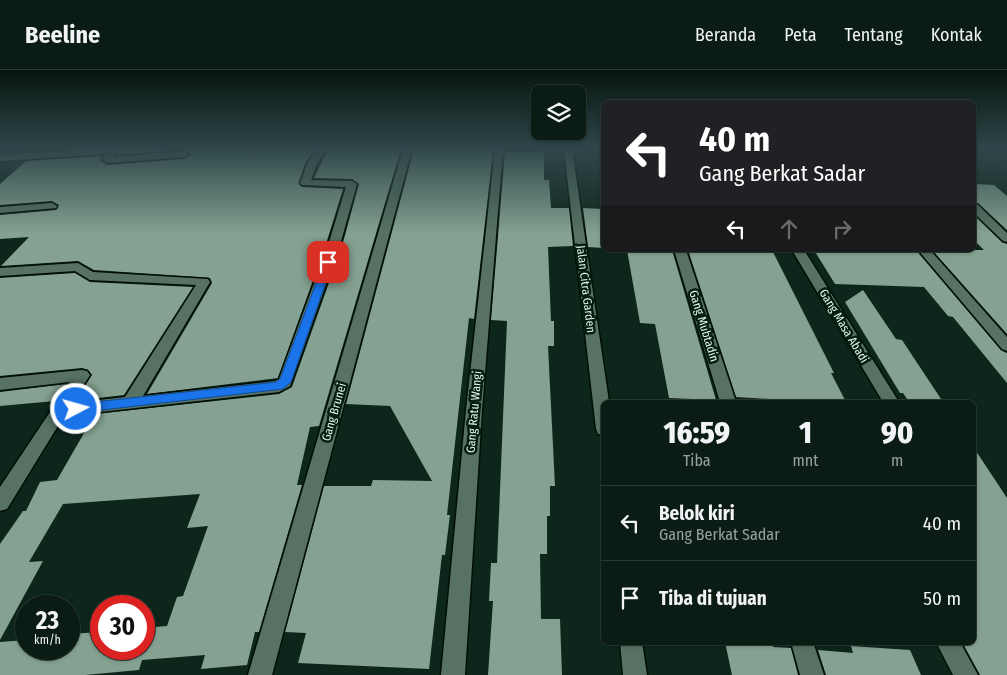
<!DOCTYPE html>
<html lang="id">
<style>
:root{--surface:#0a1c14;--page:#13251d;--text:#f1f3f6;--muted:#99a1a0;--line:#2a3a34}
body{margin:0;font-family:"Fira Sans Condensed",sans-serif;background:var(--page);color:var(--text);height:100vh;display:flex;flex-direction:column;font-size:19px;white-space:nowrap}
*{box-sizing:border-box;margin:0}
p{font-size:16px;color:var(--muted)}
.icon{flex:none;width:28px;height:28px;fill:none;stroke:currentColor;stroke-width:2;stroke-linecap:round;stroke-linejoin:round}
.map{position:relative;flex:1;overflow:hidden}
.details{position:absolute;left:601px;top:330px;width:375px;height:245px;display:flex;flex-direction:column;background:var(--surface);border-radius:8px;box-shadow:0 1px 4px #0004,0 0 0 1px var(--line)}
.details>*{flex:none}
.top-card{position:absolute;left:601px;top:30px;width:375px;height:152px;border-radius:8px;box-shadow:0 1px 4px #0004,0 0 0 1px var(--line);background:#202124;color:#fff;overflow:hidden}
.tools{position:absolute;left:531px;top:15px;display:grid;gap:10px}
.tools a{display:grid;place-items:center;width:55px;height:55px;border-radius:8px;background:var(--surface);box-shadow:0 1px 4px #0004,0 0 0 1px var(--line);font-size:25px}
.speed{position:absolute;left:15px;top:525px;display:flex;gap:10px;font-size:25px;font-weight:700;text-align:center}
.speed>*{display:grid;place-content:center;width:65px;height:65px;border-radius:50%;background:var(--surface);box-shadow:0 1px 4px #0004,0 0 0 1px var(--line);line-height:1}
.speed small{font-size:12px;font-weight:400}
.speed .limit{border:8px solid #d22;background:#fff;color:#111}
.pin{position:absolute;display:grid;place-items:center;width:42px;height:42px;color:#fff;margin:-21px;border-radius:10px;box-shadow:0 2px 8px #0006}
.me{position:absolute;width:55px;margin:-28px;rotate:84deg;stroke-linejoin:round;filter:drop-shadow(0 0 4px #0008)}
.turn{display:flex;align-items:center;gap:18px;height:105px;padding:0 15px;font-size:22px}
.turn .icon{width:65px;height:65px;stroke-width:2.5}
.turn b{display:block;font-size:35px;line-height:42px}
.lanes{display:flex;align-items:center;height:48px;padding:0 15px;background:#0003;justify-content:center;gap:25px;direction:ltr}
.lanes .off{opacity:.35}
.eta{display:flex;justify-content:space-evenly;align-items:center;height:85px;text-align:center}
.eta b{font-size:30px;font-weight:800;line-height:35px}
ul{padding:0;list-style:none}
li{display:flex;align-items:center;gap:15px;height:75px;padding:0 15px;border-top:1px solid var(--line)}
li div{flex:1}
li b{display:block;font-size:19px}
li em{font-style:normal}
header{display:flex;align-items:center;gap:30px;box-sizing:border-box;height:70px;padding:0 25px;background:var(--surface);border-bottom:1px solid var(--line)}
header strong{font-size:24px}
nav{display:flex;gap:28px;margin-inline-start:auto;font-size:18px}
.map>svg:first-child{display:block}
.building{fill:#84a191}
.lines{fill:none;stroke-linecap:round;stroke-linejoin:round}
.minor-casing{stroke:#000f06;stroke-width:3}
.minor{fill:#577263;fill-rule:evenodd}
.route{fill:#1a73e8;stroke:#114b97}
.labels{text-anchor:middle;stroke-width:5;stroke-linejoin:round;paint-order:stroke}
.street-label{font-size:12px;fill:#e6f5ec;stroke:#041d12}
</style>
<header>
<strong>Beeline</strong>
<nav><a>Beranda</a><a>Peta</a><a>Tentang</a><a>Kontak</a></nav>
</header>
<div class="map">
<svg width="1007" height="605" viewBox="0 0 1007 605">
<rect width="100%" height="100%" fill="#0d261b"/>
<g class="building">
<polygon points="118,79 182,79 117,85"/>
<polygon points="184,79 315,79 305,93 299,114 302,117 343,119 326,174 278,308 147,324 212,213 210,208 94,200 78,191 1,196 29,167 0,169 0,145 56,140 59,135 52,131 0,135 0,114 26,91 102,86 100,90 107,95 184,89 191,85"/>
<polygon points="328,79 401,79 319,356 310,357 297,415 302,415 259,562 255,562 247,595 201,599 205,585 142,590 139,600 85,605 0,605 0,572 26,570 26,579 69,579 69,564 101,562 101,579 144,579 144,558 167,556 177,527 183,526 208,456 187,458 200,424 63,434 29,492 43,491 0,570 0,474 23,441 26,441 40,412 57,410 95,344 279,324 292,317 342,176 359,114 352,109 314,108"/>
<polygon points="414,79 492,79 493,82 474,249 469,248 447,445 450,445 445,485 442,485 429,599 298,593 306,563 285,562 324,416 371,416 373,410 432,411 390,336 346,334"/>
<polygon points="505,82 544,82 544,110 549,110 551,138 569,138 573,176 548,177 551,251 554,251 554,276 548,276 555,416 550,416 550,446 547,446 547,484 540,484 541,549 560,549 562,605 488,605 493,531 489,531 491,493 497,493 507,251 491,250"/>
<polygon points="974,114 994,115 1007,126 1007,160 979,134 974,132"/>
<polygon points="583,138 604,139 604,178 588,177"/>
<polygon points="974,145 1002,172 1007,174 1007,264 932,180 984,180 974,170"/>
<polygon points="627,180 672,180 716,330 669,328 655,254 640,253"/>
<polygon points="688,180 772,180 834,303 831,303 846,332 805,332 804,331 736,327"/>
<polygon points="814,180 916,180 1001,280 1007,283 1007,313 953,247 948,246 924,217 835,214"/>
<polygon points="75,203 90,212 193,217 124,325 90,329 91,327 77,328 92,305 88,300 82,298 0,306 0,208"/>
<polygon points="863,220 896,269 902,270 943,332 909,332 903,323 900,323 845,232"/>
<polygon points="66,314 55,331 0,336 0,322"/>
<polygon points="974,378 1007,428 1007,605 980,605 962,572 974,572"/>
<polygon points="725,572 772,572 773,577 791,578 798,605 732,605"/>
<polygon points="851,576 910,580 921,605 826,605 818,580 853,583"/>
</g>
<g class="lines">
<defs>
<g id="minor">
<polygon points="98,79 116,79 117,81 114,87 184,81 189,84 184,87 107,93 102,90 106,84 0,91 0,85"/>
<polygon points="317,79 326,79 317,94 311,110 352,111 357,114 340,175 290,316 279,322 64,346 7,439 0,441 0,417 70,312 0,320 0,308 82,300 87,301 90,305 72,333 125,327 196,215 90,210 75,201 0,206 0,198 78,193 93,202 208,209 210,212 143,326 275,311 279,309 328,175 346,117 302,115 300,113 307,94"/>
<polygon points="403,79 412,79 272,605 248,605"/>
<polygon points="495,79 503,79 482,340 465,605 441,605 466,340"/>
<polygon points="564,79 572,79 609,332 604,332 604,365 598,364 596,359"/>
<polygon points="52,133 57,136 56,138 0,143 0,137"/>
<polygon points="974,134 978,135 1007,163 1007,172 1003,171 974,143"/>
<polygon points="674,180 686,180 736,332 720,332"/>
<polygon points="792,180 804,180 899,332 883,332"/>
<polygon points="918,180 930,180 1007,267 1007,281 1002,279"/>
<polygon points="620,572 642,572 647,605 623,605"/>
<polygon points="791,572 813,572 824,605 800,605"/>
<polygon points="936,572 960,572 978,605 953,605"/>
</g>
</defs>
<use href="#minor" class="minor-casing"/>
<use href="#minor" class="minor"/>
</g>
<linearGradient id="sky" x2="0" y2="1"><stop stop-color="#07150f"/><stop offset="0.48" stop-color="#2f474a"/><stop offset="1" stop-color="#2f474a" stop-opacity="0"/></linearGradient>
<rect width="1007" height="164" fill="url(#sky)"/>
<polygon class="route" points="328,189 333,192 291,312 283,319 76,343 71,342 70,339 71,336 76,334 276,312 280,309 324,192"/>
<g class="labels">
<g class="street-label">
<text transform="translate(586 219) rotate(83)" y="4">Jalan Citra Garden</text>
<text transform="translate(704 256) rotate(73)" y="4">Gang Mubtadin</text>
<text transform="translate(844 256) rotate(59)" y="4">Gang Masa Abadi</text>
<text transform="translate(334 342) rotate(-74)" y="4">Gang Brunei</text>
<text transform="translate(474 342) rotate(-85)" y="4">Gang Ratu Wangi</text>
</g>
</g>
</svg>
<div class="tools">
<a><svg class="icon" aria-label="layers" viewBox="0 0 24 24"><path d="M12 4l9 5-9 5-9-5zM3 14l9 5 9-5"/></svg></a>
</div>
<div class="speed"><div>23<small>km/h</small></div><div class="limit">30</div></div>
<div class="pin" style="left:328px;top:192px;background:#d93025"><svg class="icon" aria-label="arrive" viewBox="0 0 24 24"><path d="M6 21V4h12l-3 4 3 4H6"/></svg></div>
<svg class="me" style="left:76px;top:339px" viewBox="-20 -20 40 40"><circle r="17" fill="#1a73e8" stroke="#fff" stroke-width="3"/><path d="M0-11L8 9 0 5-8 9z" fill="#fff"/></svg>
<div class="top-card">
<div class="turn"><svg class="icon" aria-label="left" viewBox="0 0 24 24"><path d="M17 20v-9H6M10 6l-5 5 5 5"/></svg><div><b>40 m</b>Gang Berkat Sadar</div></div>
<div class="lanes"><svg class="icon" aria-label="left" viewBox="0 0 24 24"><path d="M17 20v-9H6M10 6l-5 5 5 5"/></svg><svg class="icon off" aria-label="ahead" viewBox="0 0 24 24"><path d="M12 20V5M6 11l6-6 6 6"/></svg><svg class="icon off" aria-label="right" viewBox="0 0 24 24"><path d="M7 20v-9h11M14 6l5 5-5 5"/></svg></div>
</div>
<section class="details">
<div class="eta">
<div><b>16:59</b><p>Tiba</p></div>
<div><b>1</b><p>mnt</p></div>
<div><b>90</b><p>m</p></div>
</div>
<ul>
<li><svg class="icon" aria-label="left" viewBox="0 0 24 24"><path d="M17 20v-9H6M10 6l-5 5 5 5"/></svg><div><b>Belok kiri</b><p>Gang Berkat Sadar</p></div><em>40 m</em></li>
<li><svg class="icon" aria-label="arrive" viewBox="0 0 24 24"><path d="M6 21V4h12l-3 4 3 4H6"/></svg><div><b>Tiba di tujuan</b></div><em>50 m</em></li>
</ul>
</section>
</div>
